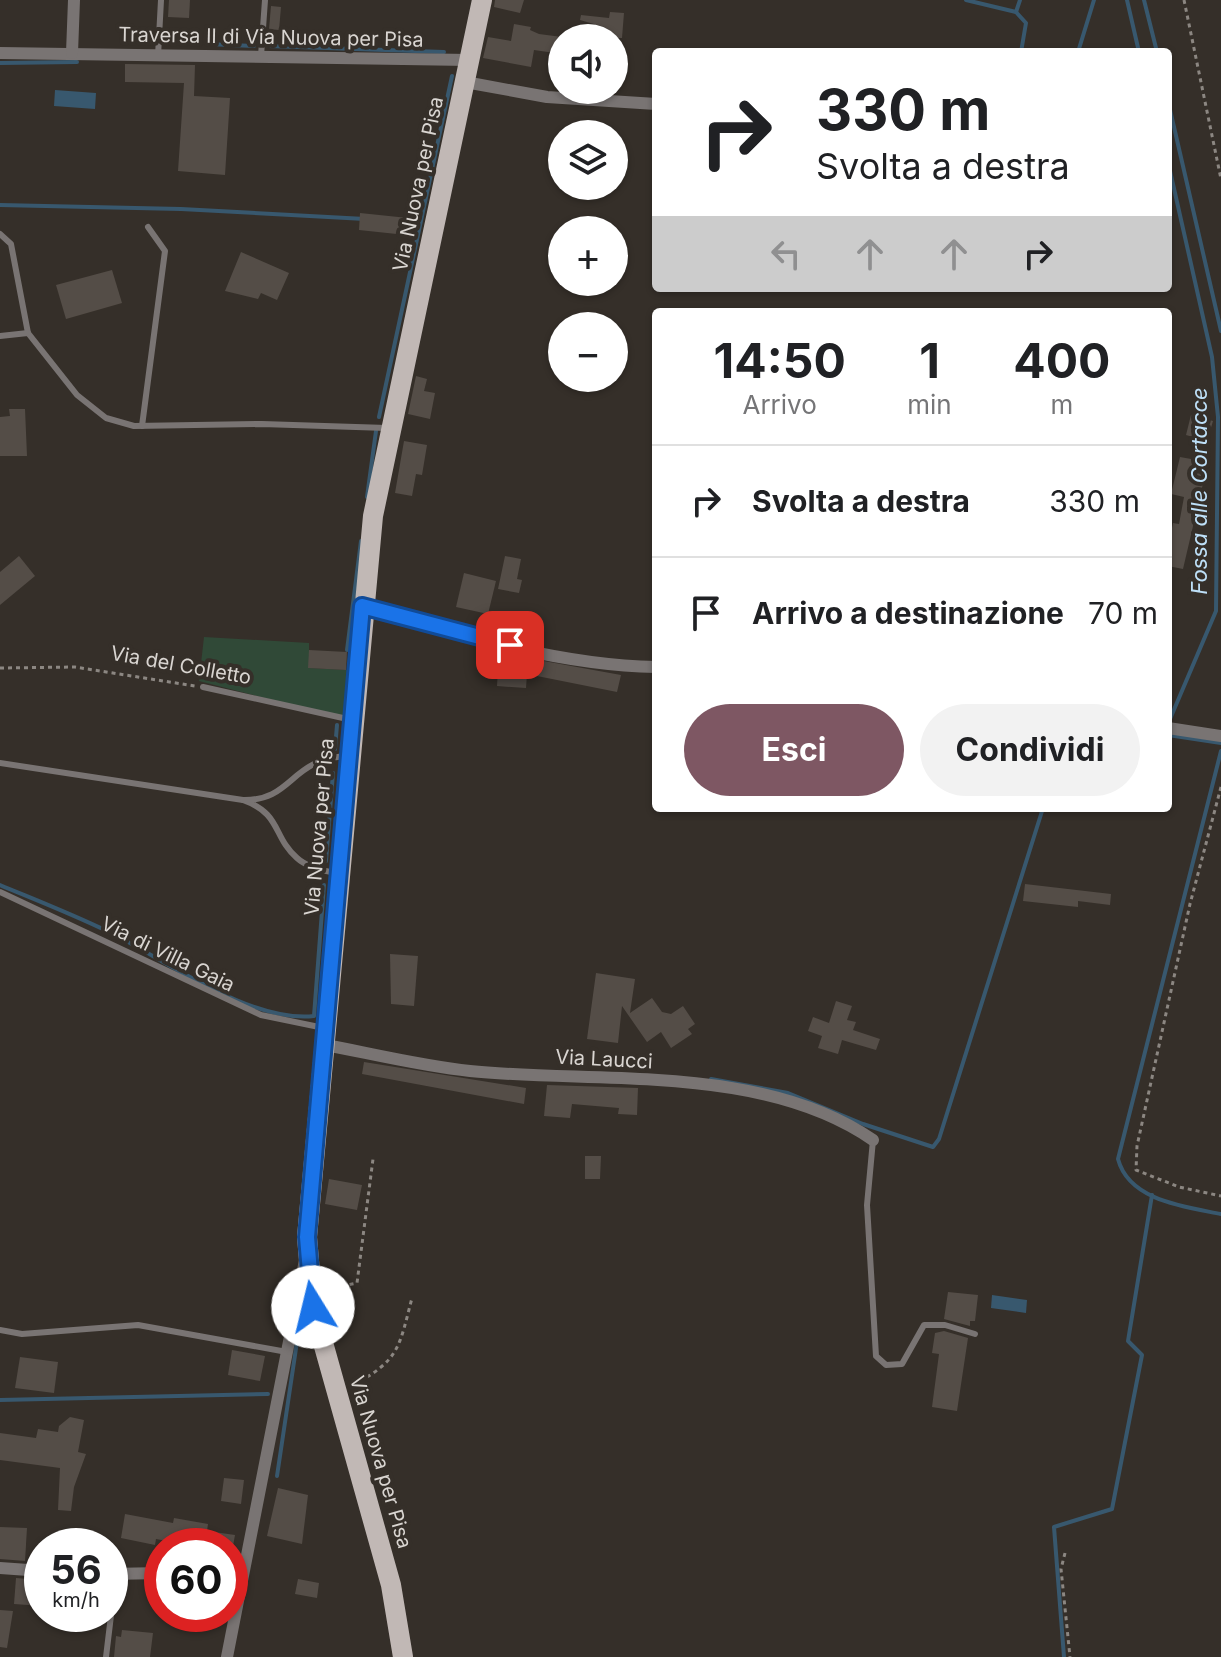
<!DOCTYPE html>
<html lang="it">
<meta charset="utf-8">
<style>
:root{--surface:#fff;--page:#f2f2f2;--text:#202124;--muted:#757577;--line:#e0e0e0;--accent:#7e5763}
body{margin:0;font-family:Inter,sans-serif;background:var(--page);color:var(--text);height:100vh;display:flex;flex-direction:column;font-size:30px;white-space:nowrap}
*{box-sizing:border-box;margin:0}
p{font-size:26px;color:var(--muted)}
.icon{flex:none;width:44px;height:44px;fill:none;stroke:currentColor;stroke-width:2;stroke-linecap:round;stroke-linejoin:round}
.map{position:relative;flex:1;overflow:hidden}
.panel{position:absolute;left:652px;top:308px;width:520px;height:504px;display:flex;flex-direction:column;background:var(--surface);border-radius:8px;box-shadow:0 2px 6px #0004}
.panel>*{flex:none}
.banner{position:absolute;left:652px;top:48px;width:520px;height:244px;border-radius:8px;box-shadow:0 2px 6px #0004;background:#fff;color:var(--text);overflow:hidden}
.buttons{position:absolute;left:548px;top:24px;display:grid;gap:16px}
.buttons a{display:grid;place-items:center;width:80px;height:80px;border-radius:50%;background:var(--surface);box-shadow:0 2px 6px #0004;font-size:40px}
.speed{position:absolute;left:24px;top:1528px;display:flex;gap:16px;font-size:40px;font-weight:700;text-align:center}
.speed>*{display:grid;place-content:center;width:104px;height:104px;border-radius:50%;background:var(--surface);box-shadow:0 2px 6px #0004;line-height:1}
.speed small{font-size:20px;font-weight:400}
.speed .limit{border:12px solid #d22;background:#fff;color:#111}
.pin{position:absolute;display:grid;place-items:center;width:68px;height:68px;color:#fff;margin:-34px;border-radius:16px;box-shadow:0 4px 12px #0006}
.me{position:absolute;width:88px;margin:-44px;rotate:351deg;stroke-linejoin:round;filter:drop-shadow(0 0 6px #0008)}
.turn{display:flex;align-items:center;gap:28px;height:168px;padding:0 32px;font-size:36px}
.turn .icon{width:104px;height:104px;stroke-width:2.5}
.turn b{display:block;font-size:56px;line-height:68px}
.lanes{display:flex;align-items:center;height:76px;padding:0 32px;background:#0003;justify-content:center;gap:40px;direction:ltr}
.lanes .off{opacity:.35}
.eta{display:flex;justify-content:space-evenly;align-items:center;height:136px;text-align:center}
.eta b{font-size:48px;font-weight:700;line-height:56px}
.cta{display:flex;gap:16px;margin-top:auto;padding:16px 32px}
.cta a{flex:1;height:92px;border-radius:48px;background:var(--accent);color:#fff;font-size:32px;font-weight:700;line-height:92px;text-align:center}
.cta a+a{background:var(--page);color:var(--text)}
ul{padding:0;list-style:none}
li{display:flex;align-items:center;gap:24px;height:112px;padding:0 32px;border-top:2px solid var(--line)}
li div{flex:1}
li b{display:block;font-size:30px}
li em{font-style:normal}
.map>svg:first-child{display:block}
.green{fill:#304937}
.water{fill:#38586e}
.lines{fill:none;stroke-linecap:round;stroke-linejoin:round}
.stream{stroke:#38586e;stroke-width:4}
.building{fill:#544d47}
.path{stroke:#8c8782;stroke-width:3;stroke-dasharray:4 4;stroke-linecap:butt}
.lane{stroke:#797473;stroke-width:6}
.street{stroke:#797473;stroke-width:12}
.primary{stroke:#c1b8b5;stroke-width:20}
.route-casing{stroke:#114b97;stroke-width:20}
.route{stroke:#1a73e8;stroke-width:14}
.labels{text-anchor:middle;stroke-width:8;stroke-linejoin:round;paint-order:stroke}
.street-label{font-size:20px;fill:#d9d5d1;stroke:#352f29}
.water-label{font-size:22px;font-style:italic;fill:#bee0f8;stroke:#352f29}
</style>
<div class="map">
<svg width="1221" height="1657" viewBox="0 0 1221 1657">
<rect width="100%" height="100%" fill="#352f29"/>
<polygon class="green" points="204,637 309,643 309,668 347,670 343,718 199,681"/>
<g class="water">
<polygon points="55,90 96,93 95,109 54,106"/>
<polygon points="992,1295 1027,1300 1026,1313 991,1308"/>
</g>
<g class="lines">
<g class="stream">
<polyline points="966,0 1016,12 1026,23 1021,52"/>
<polyline points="1127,0 1139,52"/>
<polyline points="1144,0 1157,52"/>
<polyline points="1016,12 1020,0"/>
<polyline points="163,42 199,43"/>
<polyline points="207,44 254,46"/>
<polyline points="268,46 444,52"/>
<polyline points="1078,52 1094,0"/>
<polyline points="0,63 77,62"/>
<polyline points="1168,101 1221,331"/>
<polyline points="1168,162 1212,357 1218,417 1216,611 1170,719"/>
<polyline points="0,205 181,209 365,219"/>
<polyline points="406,222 419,224"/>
<polyline points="379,417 452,76"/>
<polyline points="367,497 376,431"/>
<polyline points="347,650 361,541"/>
<polyline points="1168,735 1221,743"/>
<polyline points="335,749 337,725"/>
<path d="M1221 751 1118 1159C1129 1201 1186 1207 1221 1214"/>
<polyline points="326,861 333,773"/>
<path d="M0 885C36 900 72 914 107 931 165 959 249 1023 314 1016L324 885"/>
<polyline points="711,1079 788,1093 863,1124 933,1147 939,1139 1043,808"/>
<polyline points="0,1400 268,1394"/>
<polyline points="277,1476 298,1335"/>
<polyline points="1064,1657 1054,1527 1112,1509 1142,1355 1128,1341 1152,1195"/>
</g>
</g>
<g class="building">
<polygon points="169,0 190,0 189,18 168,17"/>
<polygon points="495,0 524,0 520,13 494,7"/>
<polygon points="271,6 281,7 279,30 269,29"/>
<polygon points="610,12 624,13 622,38 601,38 604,27 580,20 581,15 609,18"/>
<polygon points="514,24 531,27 530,30 539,34 562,37 562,54 534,50 531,67 483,58 488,37 511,41"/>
<polygon points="125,64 195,65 194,96 230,98 225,175 178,171 184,83 125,82"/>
<polygon points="360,213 408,218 406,235 359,230"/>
<polygon points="241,252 289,273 277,300 261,293 258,299 225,291"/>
<polygon points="112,270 122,303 66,319 56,285"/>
<polygon points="416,376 427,379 424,391 435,393 430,419 408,414"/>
<polygon points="9,409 25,409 27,456 0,456 0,417 10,416"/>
<polygon points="1191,415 1213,421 1207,441 1186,435"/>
<polygon points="404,441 427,445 422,475 416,474 412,496 395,493"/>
<polygon points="1180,457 1208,462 1183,569 1168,566 1168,527 1172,528 1173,523 1179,524 1184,497 1171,494"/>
<polygon points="19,556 35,576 0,605 0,572"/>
<polygon points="505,556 521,559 517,579 522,580 519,593 498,589"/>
<polygon points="464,573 496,581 488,614 456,607"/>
<polygon points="309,650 347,652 346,670 308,668"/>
<polygon points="499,653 621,675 617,692 527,674 526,688 497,686"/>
<polygon points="1025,884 1111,894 1110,905 1078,901 1078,907 1023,901"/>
<polygon points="390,954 418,956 414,1006 391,1004"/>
<polygon points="596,973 635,979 630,1013 652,998 662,1012 671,1014 683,1006 695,1024 688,1029 692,1034 671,1048 661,1032 647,1042 622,1006 618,1043 587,1039"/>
<polygon points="836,1001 852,1006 847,1020 856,1022 853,1030 880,1039 876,1050 842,1040 838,1054 818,1048 822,1036 808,1031 813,1017 829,1023"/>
<polygon points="364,1062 526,1088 524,1104 362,1074"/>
<polygon points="547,1085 638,1088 637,1115 618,1114 619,1108 572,1104 570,1118 544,1116"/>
<polygon points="585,1156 601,1156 600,1179 585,1179"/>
<polygon points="329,1179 362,1185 357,1210 325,1204"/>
<polygon points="948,1292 978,1295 975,1321 970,1321 970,1326 944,1319"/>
<polygon points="944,1331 968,1338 957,1411 932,1407 939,1354 932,1353 935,1333"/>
<polygon points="232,1350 265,1356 260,1381 228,1375"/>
<polygon points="20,1357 58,1362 54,1393 15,1388"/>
<polygon points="70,1417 84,1420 78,1452 86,1454 74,1487 71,1511 58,1510 60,1468 0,1460 0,1433 36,1438 38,1429 58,1432 59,1426"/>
<polygon points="224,1478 244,1480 241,1504 221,1501"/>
<polygon points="278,1488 308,1495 302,1544 267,1536"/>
<polygon points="125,1514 173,1523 174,1518 208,1524 207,1531 235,1535 233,1546 193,1546 156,1539 155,1545 121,1538"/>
<polygon points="0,1527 27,1528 25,1561 0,1559"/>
<polygon points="16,1578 42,1580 42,1606 14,1604"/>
<polygon points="298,1579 319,1583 317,1598 295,1594"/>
<polygon points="0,1610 13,1611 7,1648 0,1647"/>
<polygon points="122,1630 153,1633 150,1657 114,1657 116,1636 121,1637"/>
</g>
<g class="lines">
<g class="path">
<polyline points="1184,0 1221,179"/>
<polyline points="0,668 75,667 195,686"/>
<polyline points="1221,787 1190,904 1137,1146 1136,1170 1179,1187 1221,1196"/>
<polyline points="326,1289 357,1283 373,1159"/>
<path d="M353 1385C400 1360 399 1347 412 1298"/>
<polyline points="1065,1553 1061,1569 1070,1657"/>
</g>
<g class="lane">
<polyline points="158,56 161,0"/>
<polyline points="261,56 265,0"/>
<polyline points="0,234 11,244 28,333 77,395 106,418 134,426 262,424 387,428"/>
<polyline points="0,336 28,333"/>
<polyline points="142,426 165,251 148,227"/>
<polyline points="203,687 352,720"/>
<polyline points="0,763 243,800"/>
<path d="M338 874C324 870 308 868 297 858 272 836 282 814 243 800 294 801 289 758 349 756"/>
<polyline points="0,892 261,1015 324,1028"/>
<polyline points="873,1140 867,1205 876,1356 886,1365 902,1364 924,1325 945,1325 975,1334"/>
<polyline points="0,1330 22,1334 138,1325 287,1352"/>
<polyline points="106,1657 116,1574"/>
</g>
<g class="street">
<polyline points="0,53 469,60"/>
<polyline points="72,53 74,0"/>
<polyline points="465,82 547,97 656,104"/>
<path d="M362 606C458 634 556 665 656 667"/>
<polyline points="1168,728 1221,736"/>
<path d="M326 1045C373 1054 422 1066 470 1071 597 1084 762 1063 873 1140"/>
<polyline points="0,1568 42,1571"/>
<polyline points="110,1574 162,1573"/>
<polyline points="227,1657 305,1260"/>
</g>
<polyline class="primary" points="403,1657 391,1585 313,1307 307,1237 373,516 482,0"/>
</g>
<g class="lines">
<defs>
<polyline id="route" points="313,1307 307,1237 362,606 510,645"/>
</defs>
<use href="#route" class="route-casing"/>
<use href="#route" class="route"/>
</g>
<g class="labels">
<g class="street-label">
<text transform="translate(271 37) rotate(1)" y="7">Traversa II di Via Nuova per Pisa</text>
<text transform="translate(418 184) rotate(-78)" y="7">Via Nuova per Pisa</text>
<text transform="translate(181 665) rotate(10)" y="7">Via del Colletto</text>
<text transform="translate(319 827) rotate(-85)" y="7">Via Nuova per Pisa</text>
<text transform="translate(168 954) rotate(26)" y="7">Via di Villa Gaia</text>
<text transform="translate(604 1059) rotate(3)" y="7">Via Laucci</text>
<text transform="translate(381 1462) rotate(74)" y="7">Via Nuova per Pisa</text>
</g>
<g class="water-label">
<text transform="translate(1199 491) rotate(-90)" y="8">Fossa alle Cortacce</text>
</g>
</g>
</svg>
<div class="buttons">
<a><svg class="icon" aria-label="sound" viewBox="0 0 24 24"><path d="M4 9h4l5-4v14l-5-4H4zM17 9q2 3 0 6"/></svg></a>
<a><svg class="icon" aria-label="layers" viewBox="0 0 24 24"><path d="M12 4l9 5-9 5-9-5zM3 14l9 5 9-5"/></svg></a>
<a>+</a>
<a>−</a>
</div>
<div class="speed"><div>56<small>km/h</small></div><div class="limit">60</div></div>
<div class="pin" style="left:510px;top:645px;background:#d93025"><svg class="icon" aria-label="arrive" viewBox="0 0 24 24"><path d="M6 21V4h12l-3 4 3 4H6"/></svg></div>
<svg class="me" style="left:313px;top:1307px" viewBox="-20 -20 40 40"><circle r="19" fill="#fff"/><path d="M0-13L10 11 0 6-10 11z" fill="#1a73e8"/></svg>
<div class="banner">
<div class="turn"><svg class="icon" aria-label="right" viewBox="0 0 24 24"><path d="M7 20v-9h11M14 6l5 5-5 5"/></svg><div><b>330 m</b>Svolta a destra</div></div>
<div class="lanes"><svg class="icon off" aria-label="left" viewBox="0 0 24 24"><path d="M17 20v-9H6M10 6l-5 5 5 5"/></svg><svg class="icon off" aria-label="ahead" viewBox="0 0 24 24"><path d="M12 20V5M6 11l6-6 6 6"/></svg><svg class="icon off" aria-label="ahead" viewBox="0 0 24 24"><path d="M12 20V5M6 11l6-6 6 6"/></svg><svg class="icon" aria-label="right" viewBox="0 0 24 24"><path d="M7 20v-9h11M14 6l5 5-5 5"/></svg></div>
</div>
<section class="panel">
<div class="eta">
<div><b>14:50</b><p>Arrivo</p></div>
<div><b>1</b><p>min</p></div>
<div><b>400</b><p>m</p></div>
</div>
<ul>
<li><svg class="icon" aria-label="right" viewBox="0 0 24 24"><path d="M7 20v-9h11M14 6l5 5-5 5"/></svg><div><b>Svolta a destra</b></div><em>330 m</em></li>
<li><svg class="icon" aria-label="arrive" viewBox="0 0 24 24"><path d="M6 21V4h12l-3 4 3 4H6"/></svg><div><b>Arrivo a destinazione</b></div><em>70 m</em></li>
</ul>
<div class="cta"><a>Esci</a><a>Condividi</a></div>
</section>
</div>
